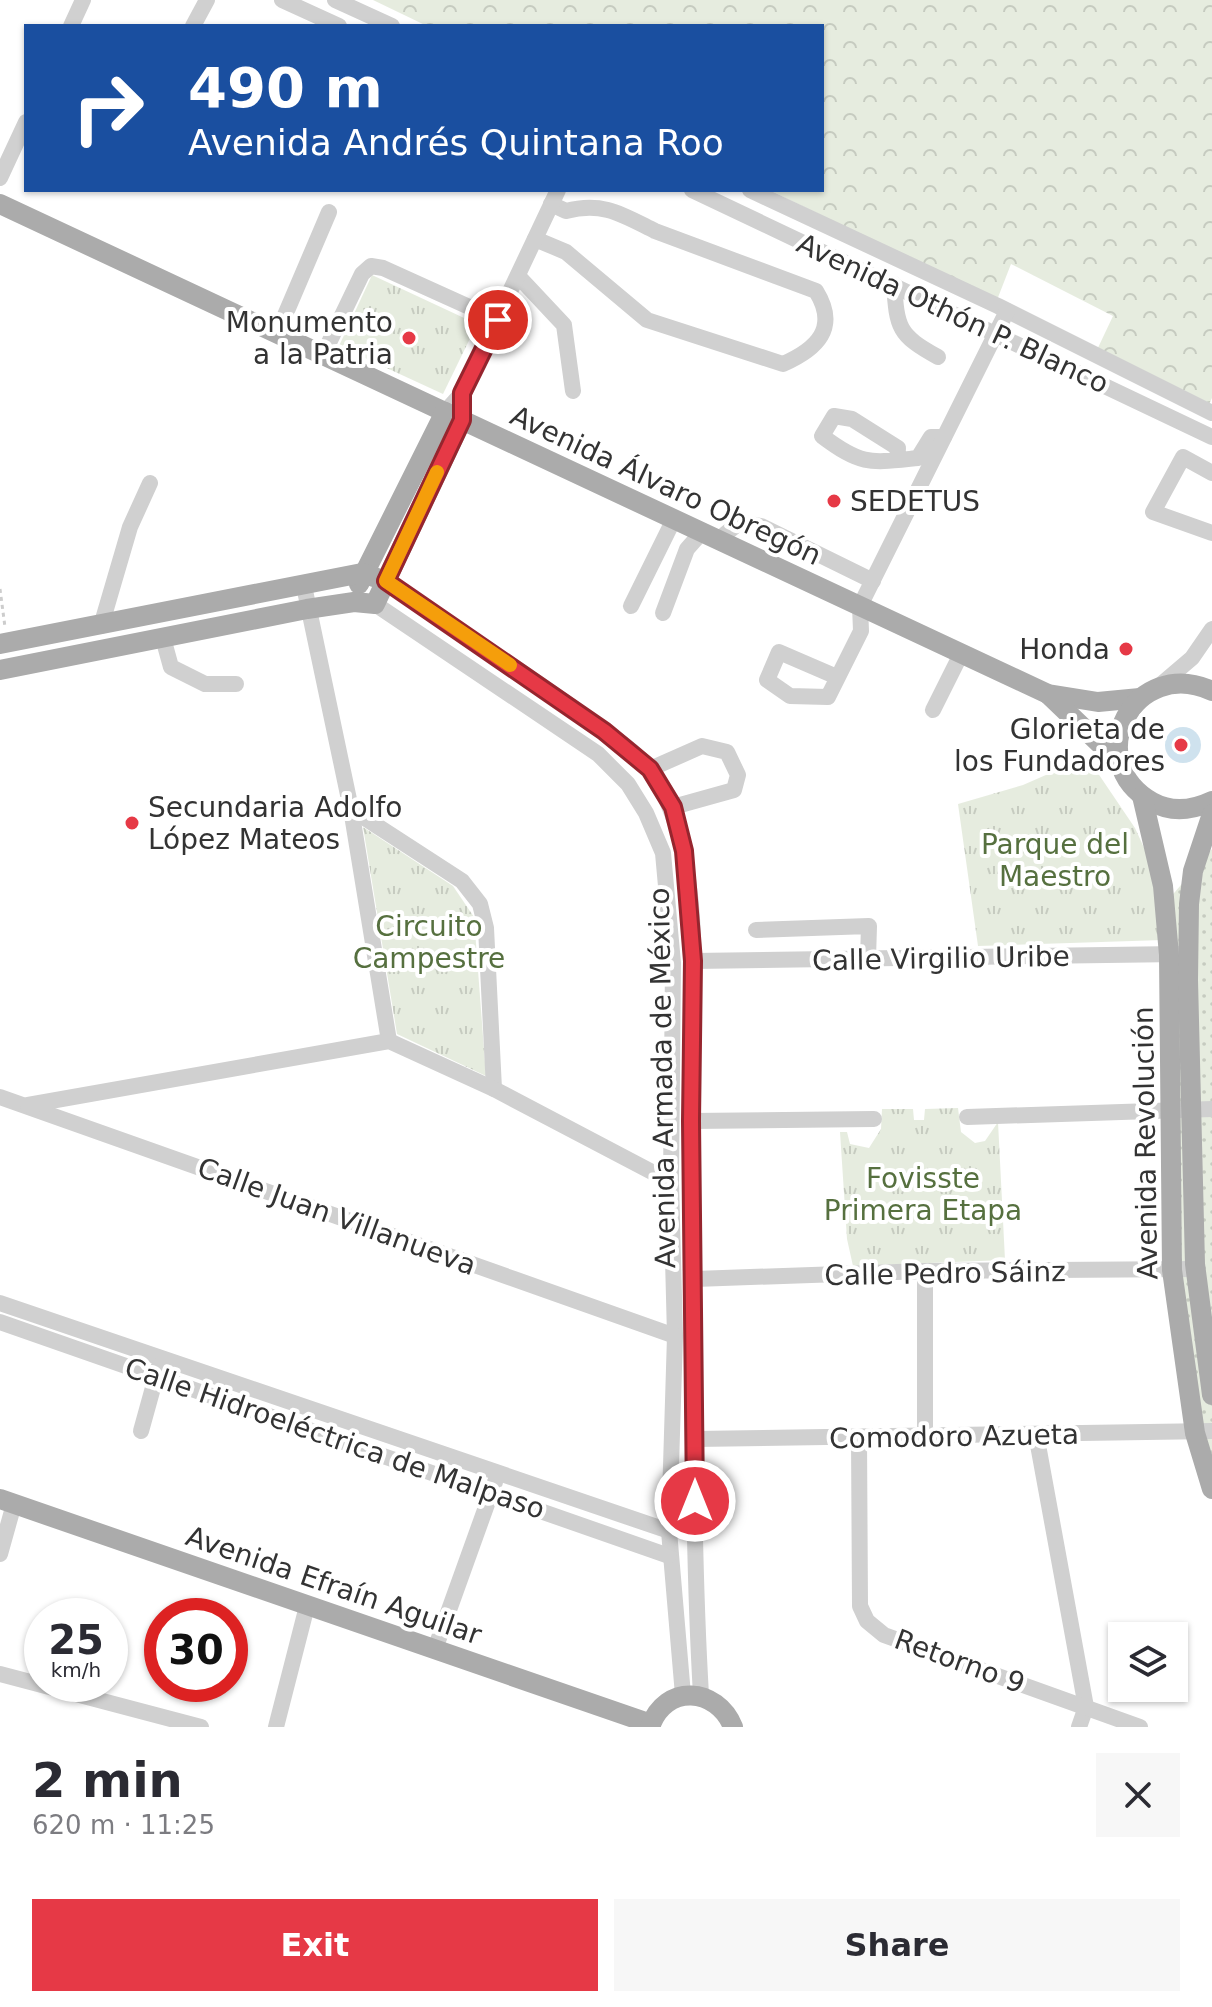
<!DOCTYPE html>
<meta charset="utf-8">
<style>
:root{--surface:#fff;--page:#f7f7f7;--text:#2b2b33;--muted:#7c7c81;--accent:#e63946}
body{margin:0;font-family:"DejaVu Sans",sans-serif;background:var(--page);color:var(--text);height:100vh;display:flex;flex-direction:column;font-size:30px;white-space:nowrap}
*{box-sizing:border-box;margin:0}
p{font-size:26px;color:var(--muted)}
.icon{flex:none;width:44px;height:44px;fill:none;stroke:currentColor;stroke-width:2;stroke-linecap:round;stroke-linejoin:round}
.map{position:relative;height:1727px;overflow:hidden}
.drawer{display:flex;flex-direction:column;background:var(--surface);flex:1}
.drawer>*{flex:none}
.hud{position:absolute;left:24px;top:24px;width:800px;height:168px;border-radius:0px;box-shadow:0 2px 6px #0004;background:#1a4fa0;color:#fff;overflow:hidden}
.fabs{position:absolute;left:1108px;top:1622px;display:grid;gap:16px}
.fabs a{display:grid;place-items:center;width:80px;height:80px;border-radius:0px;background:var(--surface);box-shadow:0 2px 6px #0004;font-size:40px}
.speed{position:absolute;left:24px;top:1598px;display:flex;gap:16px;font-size:40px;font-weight:700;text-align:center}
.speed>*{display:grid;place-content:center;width:104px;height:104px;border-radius:50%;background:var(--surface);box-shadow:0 2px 6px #0004;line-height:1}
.speed small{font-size:20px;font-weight:400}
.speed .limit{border:12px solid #d22;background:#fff;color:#111}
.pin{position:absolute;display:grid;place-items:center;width:68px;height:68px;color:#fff;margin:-34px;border:4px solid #fff;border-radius:50%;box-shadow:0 2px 8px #0007}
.me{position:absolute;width:88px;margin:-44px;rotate:0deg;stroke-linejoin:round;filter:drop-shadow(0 0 6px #0008)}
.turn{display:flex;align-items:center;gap:28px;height:168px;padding:0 32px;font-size:36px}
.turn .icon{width:104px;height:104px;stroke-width:2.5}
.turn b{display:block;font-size:56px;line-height:68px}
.round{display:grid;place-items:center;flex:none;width:84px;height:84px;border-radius:0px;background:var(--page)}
.headline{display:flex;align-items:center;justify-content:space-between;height:136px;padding:0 32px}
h1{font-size:48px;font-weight:700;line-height:60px}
.primary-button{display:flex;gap:16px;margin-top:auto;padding:16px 32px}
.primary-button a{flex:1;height:92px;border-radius:0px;background:var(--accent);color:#fff;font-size:32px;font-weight:700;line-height:92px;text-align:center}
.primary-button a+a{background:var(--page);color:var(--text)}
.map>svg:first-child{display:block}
.grass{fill:url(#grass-dots)}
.forest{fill:url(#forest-crowns)}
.park{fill:url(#park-tufts)}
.water{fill:#cfe2ee}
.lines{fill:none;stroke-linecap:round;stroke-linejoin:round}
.path{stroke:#cdcdcd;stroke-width:3;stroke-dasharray:4 4;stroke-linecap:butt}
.minor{stroke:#d0d0d0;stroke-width:16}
.major{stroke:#ababab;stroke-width:20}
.route-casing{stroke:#96252e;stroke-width:20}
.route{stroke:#e63946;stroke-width:14}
.slow{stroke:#f59e0b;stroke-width:14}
.poi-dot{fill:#e63946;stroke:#fff;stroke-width:3}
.labels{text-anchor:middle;stroke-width:8;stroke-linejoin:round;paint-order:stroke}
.street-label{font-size:28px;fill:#333;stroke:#fff}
.poi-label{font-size:28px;fill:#333;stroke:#fff;text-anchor:end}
.park-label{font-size:28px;fill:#56703f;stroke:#fff}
</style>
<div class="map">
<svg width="1212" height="1727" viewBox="0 0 1212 1727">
<defs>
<pattern id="grass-dots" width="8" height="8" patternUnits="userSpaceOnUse" patternTransform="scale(2)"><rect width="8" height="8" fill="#e6ecdf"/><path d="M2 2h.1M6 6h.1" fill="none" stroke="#c6cbc0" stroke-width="1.8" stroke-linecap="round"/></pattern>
<pattern id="forest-crowns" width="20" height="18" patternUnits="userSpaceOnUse" patternTransform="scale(2)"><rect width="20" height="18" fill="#e6ecdf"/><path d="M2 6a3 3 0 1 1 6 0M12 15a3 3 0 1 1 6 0" fill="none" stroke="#c6cbc0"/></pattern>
<pattern id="park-tufts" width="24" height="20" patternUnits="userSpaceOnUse" patternTransform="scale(2)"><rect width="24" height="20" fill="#e6ecdf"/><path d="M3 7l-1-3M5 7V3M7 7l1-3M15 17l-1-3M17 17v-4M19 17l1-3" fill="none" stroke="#c6cbc0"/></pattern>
</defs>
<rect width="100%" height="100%" fill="#fff"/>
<polygon class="grass" points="1212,849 1212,1491 1175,1322 1162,907"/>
<polygon class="forest" points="373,0 1212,0 1212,398 1208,406 1096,352 1113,316 1011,264 997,300 769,190 822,190 822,26 427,26"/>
<g class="park">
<polygon points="372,275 477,324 443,394 339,346"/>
<polygon points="1087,757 1135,828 1156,874 1163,940 978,946 958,804 1023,785"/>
<polygon points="363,827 453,886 474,917 486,1076 397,1034"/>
<polygon points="958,1108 961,1132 975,1143 985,1141 998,1122 1005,1260 853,1266 847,1239 840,1132 847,1132 850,1144 869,1148 881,1129 882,1109 913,1109 914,1120 924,1120 925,1109"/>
</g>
<circle class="water" cx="1183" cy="745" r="18"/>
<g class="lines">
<polyline class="path" points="0,589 5,627"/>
<g class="minor">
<polyline points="282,0 339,26"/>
<polyline points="335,0 392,26"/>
<polyline points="71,26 83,0"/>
<polyline points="193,26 207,0"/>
<polyline points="0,178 26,122"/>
<polyline points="692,190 1212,437"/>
<polyline points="750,190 998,306 1212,413"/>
<path d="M535 239 566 252 647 320 783 364C817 349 839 328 816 291L655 231C623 215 603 201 566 211L551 204"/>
<polyline points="518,276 564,325 573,391"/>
<path d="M894 284C897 328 898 335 938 357"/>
<polyline points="277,334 329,212"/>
<polyline points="323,355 362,274 371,266 383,268 498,320"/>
<polyline points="445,412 462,393 558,190"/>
<path d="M897 460 898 448 852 419 834 416 822 436C862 466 870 463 918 458L931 437H944"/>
<polyline points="1212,473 1183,457 1153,512 1212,533"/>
<polyline points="718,540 740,522 761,526 873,581"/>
<path d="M386 581C454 627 523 671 590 720 609 735 639 752 652 773 712 864 689 1020 691 1126 695 1316 690 1506 701 1695"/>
<polyline points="304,586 351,809 389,1041"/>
<polyline points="375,604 598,754 628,784 646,813 663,853 673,963 671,1182 675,1336 669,1531 683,1695"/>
<polyline points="631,606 674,519"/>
<polyline points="663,613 687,549 702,532"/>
<polyline points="101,626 130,527 150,483"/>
<polyline points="163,638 171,667 205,684 236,684"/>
<polyline points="837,677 779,652 767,680 790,696 828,697 861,631 860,606 1007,311"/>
<polyline points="1158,687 1192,658 1212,629"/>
<polyline points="933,710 961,654"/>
<polyline points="650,769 702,746 727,752 738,775 734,790 673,807"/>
<polyline points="351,809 462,881 480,904 486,928 494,1089"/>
<polyline points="756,930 869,926 868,958"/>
<polyline points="693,961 1179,954"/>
<polyline points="0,1097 675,1336"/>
<polyline points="28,1105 389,1041 494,1089 671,1182"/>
<polyline points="967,1117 1212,1109"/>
<polyline points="691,1121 874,1119"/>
<polyline points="925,1271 925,1435"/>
<polyline points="695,1279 925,1271 1196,1269"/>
<polyline points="0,1303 669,1531"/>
<polyline points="0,1322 669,1556"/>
<polyline points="141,1431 159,1366"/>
<polyline points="1036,1434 1086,1707 1079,1727"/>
<polyline points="859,1437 860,1606 867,1621 884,1635 1140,1727"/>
<polyline points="695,1439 1212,1431"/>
<polyline points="0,1554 14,1504"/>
<polyline points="435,1649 495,1482"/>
<polyline points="0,1674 201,1727"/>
<polyline points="276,1727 307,1606"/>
</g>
<g class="major">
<polyline points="0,204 1048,694 1098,702 1140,698"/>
<polyline points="359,584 445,412"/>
<polyline points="0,644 362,573 386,581"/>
<polyline points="0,670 307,609 354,602 375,604 462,420"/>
<path d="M1212 691C1135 655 1079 760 1152 802 1172 813 1193 810 1212 801"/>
<polyline points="1048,694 1120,763"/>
<polyline points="1142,796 1163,886 1169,955 1172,1270 1195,1433 1212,1489"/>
<polyline points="1212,814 1193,871 1189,904 1188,980 1195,1264 1212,1395"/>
<polyline points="0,1499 651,1724"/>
<path d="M650 1727C665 1683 717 1687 733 1727"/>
</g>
</g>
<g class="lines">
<defs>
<polyline id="route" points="498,320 462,393 462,420 386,581 604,731 650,769 673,807 684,851 693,961 691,1121 695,1501"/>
</defs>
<use href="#route" class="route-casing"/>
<use href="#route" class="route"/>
<polyline class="slow" points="437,472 386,581 510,665"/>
</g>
<g class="poi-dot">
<circle cx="409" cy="338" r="8"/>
<circle cx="834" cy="501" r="8"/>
<circle cx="1126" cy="649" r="8"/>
<circle cx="1181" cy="745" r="8"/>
<circle cx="132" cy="823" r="8"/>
</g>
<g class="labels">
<g class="street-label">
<text transform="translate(953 313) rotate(25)" y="10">Avenida Othón P. Blanco</text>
<text transform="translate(666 485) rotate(25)" y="10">Avenida Álvaro Obregón</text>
<text transform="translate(941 958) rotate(-1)" y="10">Calle Virgilio Uribe</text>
<text transform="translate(662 1078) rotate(-91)" y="10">Avenida Armada de México</text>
<text transform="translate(1145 1143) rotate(-91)" y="10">Avenida Revolución</text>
<text transform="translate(337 1216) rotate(20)" y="10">Calle Juan Villanueva</text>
<text transform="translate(945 1273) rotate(-1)" y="10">Calle Pedro Sáinz</text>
<text transform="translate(954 1436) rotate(-1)" y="10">Comodoro Azueta</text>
<text transform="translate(335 1438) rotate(19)" y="10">Calle Hidroeléctrica de Malpaso</text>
<text transform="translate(334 1585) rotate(19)" y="10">Avenida Efraín Aguilar</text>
<text transform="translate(960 1661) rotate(20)" y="10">Retorno 9</text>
</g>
<g class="poi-label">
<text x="393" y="332">Monumento<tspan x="393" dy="32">a la Patria</tspan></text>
<text x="850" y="511" text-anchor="start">SEDETUS</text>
<text x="1110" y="659">Honda</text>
<text x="1165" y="739">Glorieta de<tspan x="1165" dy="32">los Fundadores</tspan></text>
<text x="148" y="817" text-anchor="start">Secundaria Adolfo<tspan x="148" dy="32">López Mateos</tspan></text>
</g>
<g class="park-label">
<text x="1055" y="854">Parque del<tspan x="1055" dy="32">Maestro</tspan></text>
<text x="429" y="936">Circuito<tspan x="429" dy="32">Campestre</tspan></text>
<text x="923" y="1188">Fovisste<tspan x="923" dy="32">Primera Etapa</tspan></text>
</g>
</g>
</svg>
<div class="fabs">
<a><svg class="icon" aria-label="layers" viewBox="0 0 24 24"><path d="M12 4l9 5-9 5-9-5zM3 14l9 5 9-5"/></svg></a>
</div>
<div class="speed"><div>25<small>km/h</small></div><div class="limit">30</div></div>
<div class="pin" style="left:498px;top:320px;background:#d93025"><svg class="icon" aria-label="arrive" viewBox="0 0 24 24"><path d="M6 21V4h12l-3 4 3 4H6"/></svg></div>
<svg class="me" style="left:695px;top:1501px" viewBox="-20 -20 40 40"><circle r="17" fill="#e63946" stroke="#fff" stroke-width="3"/><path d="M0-11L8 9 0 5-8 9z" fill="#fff"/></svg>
<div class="hud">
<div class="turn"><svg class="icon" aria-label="right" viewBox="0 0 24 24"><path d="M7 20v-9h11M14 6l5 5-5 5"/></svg><div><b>490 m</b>Avenida Andrés Quintana Roo</div></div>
</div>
</div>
<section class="drawer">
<div class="headline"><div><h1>2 min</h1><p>620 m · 11:25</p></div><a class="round"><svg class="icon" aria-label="close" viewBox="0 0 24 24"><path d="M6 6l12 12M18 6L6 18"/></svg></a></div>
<div class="primary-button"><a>Exit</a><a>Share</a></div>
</section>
